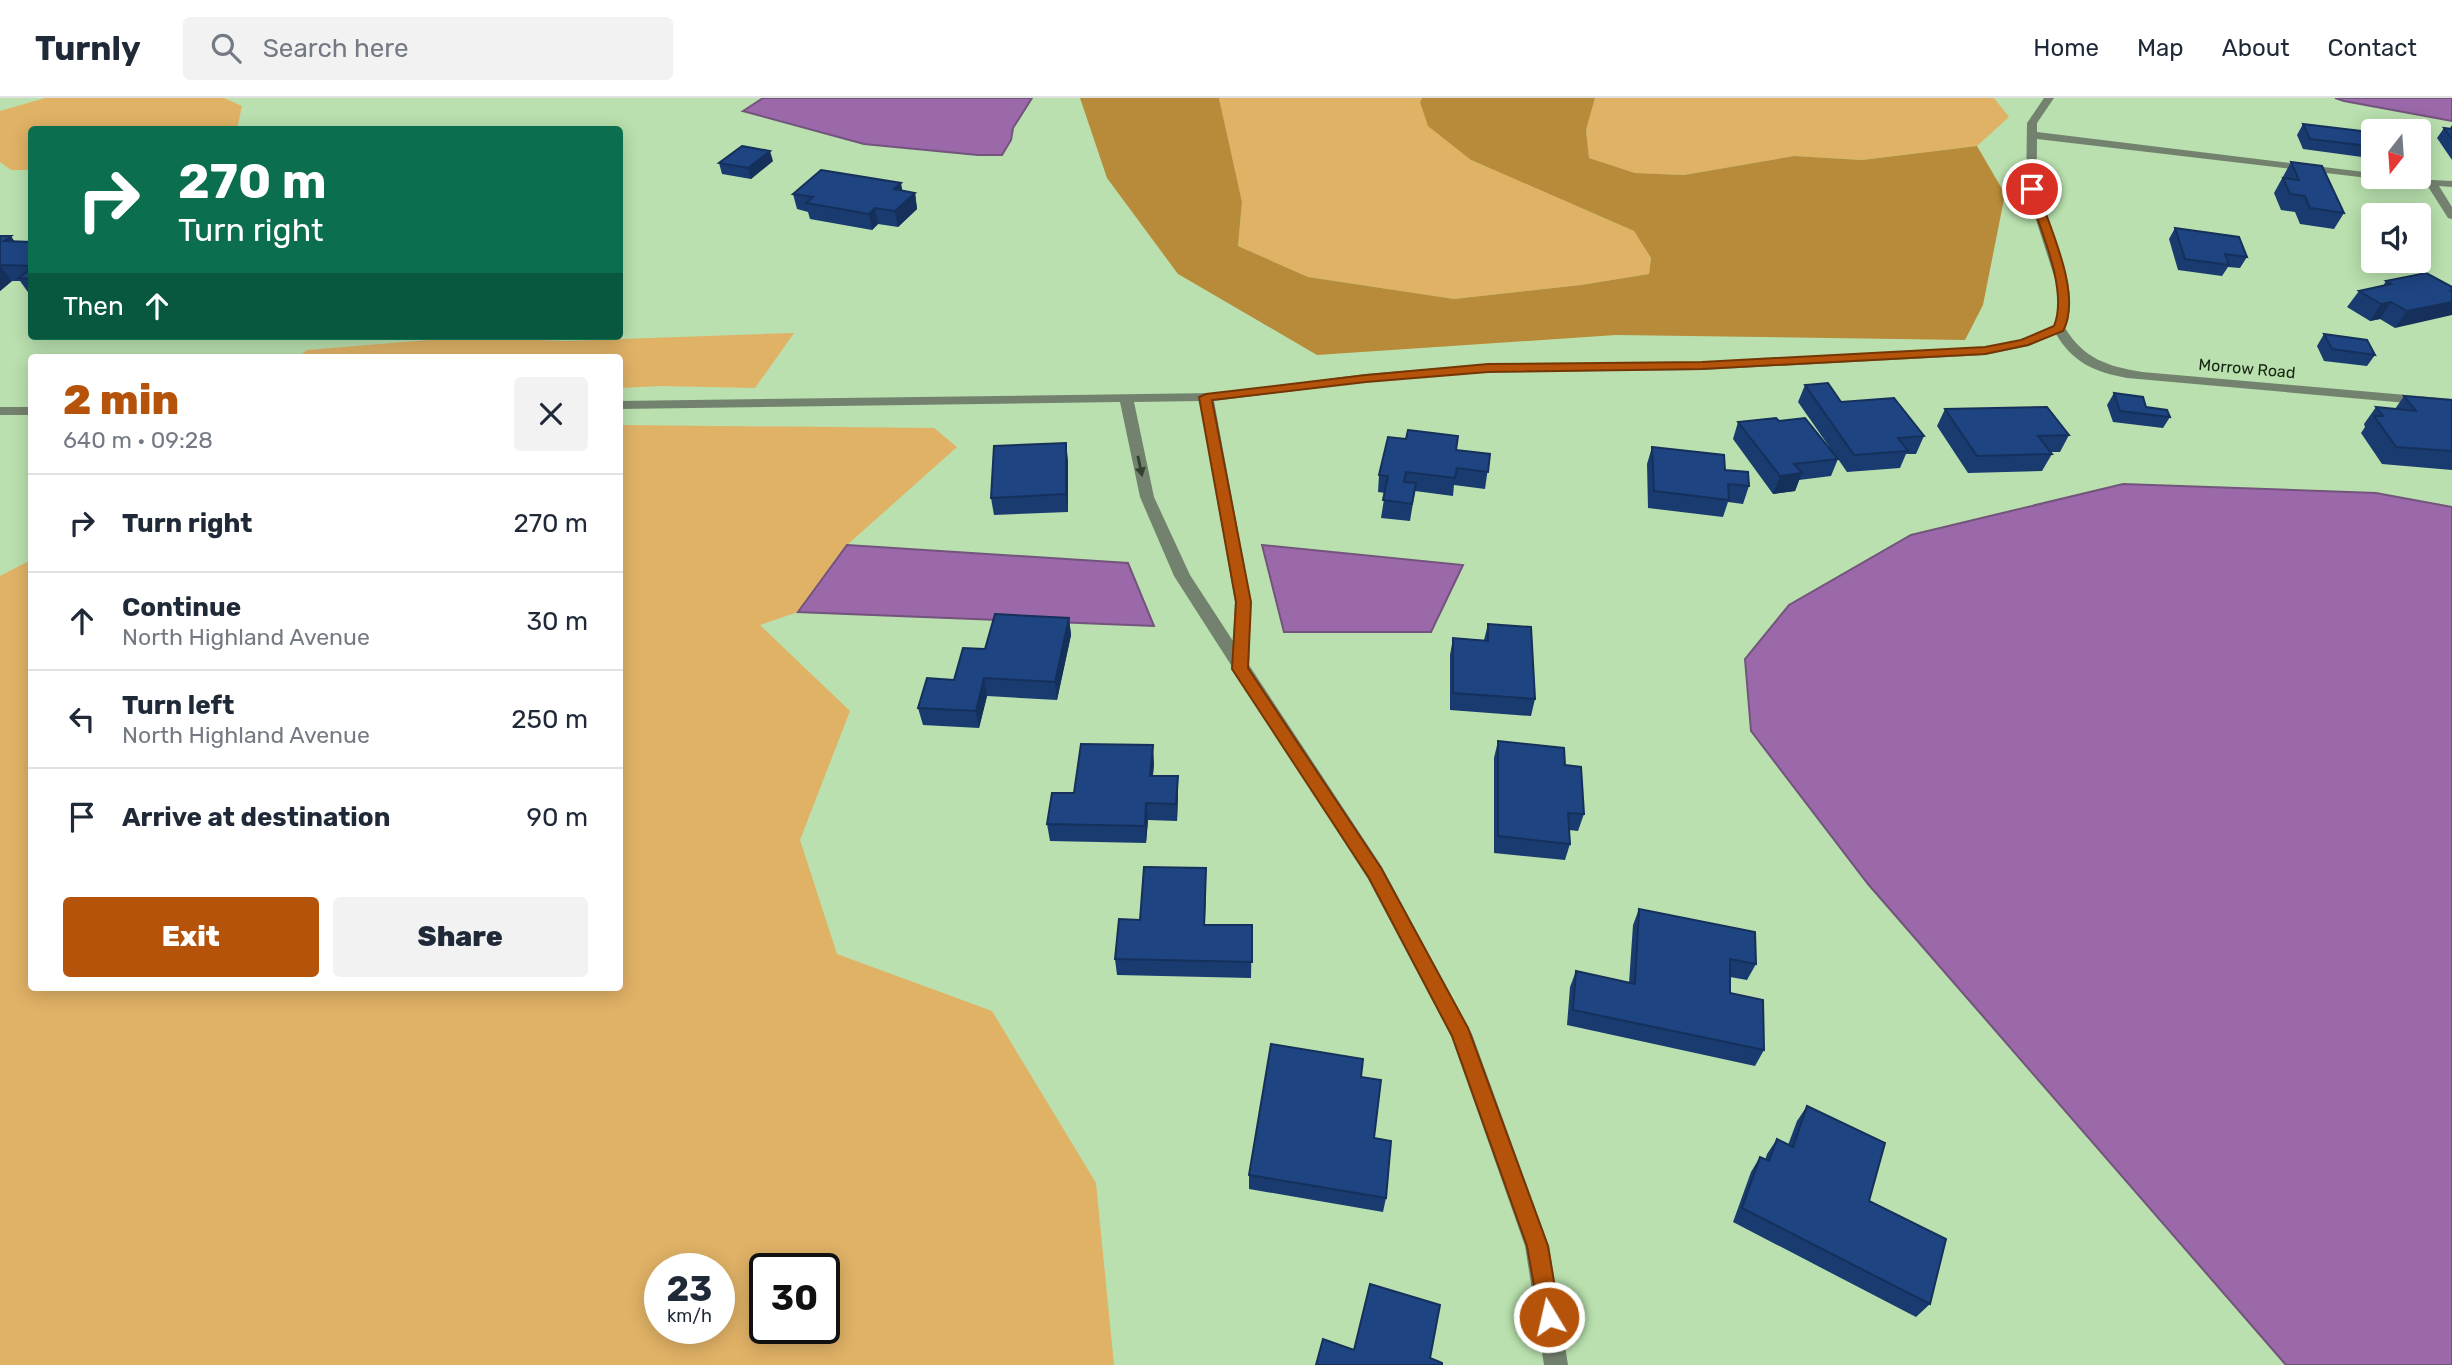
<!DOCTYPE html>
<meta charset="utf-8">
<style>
:root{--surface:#fff;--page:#f2f2f3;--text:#1f2937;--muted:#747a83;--line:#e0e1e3;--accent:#b45309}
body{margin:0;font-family:Rubik,sans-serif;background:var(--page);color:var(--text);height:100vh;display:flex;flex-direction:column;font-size:26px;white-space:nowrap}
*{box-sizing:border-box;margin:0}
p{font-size:23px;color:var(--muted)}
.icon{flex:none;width:38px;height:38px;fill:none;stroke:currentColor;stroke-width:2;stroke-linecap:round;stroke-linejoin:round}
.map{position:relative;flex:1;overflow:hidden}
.panel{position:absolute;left:28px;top:256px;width:595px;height:637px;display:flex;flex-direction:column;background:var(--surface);border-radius:7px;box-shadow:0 4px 18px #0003}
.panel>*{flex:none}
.hud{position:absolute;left:28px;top:28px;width:595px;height:214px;border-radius:7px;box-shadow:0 4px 18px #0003;background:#0b6e4f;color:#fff;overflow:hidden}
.needle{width:46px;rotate:197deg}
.tools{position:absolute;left:2361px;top:21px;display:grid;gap:14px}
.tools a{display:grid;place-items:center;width:70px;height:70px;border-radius:7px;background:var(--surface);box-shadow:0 4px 18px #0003;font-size:35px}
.speed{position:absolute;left:644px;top:1155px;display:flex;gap:14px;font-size:35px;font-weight:700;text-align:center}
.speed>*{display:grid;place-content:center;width:91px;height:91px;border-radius:50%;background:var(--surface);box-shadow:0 4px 18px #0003;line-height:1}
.speed small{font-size:18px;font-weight:400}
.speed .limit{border:4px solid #111;border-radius:10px;background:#fff;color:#111}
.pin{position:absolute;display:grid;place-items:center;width:60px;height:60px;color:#fff;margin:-30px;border:4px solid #fff;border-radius:50%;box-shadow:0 2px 7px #0007}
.me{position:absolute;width:77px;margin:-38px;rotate:351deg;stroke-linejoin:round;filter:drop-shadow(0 0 5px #0008)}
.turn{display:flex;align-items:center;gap:24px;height:147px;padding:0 35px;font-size:32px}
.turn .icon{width:91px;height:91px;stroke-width:2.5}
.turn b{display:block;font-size:49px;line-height:60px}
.then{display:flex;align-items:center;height:66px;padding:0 35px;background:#0003;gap:14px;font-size:26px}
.round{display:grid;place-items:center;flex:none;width:74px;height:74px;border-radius:7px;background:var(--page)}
.summary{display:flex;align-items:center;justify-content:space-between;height:119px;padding:0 35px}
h1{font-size:42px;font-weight:800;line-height:52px;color:var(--accent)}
.button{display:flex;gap:14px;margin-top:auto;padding:14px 35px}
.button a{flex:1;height:80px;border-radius:7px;background:var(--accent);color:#fff;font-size:28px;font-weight:800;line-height:80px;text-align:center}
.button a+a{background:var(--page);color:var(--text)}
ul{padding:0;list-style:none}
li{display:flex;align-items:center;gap:21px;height:98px;padding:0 35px;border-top:2px solid var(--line)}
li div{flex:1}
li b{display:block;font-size:26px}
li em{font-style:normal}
header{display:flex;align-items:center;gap:42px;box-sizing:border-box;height:98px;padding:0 35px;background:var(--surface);border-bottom:2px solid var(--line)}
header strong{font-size:33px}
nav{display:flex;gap:38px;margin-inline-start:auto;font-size:24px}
.search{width:490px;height:63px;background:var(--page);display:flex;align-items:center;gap:18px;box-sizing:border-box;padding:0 24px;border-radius:7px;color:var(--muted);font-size:26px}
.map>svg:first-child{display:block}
.green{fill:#e0b266;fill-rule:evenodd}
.forest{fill:#b88b3a}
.water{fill:#9b68a9;stroke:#73547c;stroke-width:2}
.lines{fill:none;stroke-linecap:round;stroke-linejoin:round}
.minor{fill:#73826e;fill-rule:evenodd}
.wall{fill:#1a3b70}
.shaded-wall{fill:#15305b}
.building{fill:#1e4582;stroke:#15305b;stroke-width:2}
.oneway{fill:#32412e}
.route{fill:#b45309;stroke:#753606;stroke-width:2}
.labels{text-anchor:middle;stroke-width:7;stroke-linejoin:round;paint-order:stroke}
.far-street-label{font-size:16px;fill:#162512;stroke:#b9e0ae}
</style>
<header>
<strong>Turnly</strong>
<div class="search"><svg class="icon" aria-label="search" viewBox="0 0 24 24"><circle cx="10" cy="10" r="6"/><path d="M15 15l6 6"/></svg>Search here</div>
<nav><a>Home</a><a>Map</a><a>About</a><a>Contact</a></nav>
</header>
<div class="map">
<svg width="2452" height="1267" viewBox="0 0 2452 1267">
<rect width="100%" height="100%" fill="#b9e0ae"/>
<g class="green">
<polygon points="45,0 224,0 242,8 237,31 32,32 31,72 11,72 0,64 0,13"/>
<polygon points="1219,0 1422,0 1420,4 1471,62 1634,133 1651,160 1649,176 1581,187 1454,201 1308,179 1238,148 1242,104"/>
<polygon points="1595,0 1994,0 2009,19 1977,48 1862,62 1794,58 1684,77 1635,75 1589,60 1586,32"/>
<polygon points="794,235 755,290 660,288 620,290 620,259 298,259 307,252 465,239 565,243"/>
<path d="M620 327 934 330 957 349 847 447 798 514 760 527 850 613 800 742 837 856 992 913 1096 1085 1114 1267H0V478L31 462 32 889H620ZM660 1171H719V1230H660ZM765 1171H824V1230H765Z"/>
</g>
<polygon class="forest" points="1080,0 1219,0 1242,104 1238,148 1308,179 1454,201 1581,187 1649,176 1651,160 1634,133 1471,62 1428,28 1420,4 1422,0 1595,0 1586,32 1589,60 1635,75 1684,77 1794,58 1862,62 1977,48 2005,96 1983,207 1965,242 1616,237 1317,257 1178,176 1107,80"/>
<g class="water">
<polygon points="763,0 1032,0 1013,30 1011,42 1002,57 978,57 864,46 743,13"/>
<polygon points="2335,0 2452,0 2452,23 2344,3"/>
<polygon points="2123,386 2376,395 2452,409 2452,1267 2286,1267 1868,786 1751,633 1745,561 1789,507 1911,437"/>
<polygon points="847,447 1128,465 1154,528 798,514"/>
<polygon points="1262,447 1463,467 1431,534 1284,534"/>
</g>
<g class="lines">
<g class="minor">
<path d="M2044 0H2054L2037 25V34L2373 75V79L2452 83V89L2439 88 2452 109V121L2448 120 2427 87 2037 41C2037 57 2036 74 2038 90 2043 137 2084 182 2065 230 2084 261 2107 268 2142 274L2452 301V309L2127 280C2095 274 2073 265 2056 236L2029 248 1985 257 1702 272 1488 274 1366 284 1214 303 1251 504 1249 567 1382 769 1472 936 1549 1148 1568 1267H1544L1525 1148 1451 938 1368 781 1174 478 1140 399 1120 304 620 311V303L1216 295 1366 276 1488 266 1702 264 1985 249 2020 242 2054 228 2059 215 2057 187 2026 91 2027 25ZM1200 303 1235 504 1233 543 1190 477 1154 399 1134 304Z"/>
<rect x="0" y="309" width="32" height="8"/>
</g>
</g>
<g class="wall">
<polygon points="2303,26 2369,48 2362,59 2303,51 2297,37"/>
<polygon points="2452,27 2452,62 2437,40 2444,30 2450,30"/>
<polygon points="2373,46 2373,56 2370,51"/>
<polygon points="773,63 751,81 722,76 719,65"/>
<polygon points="2291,64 2344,115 2334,131 2300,126 2295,114 2281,112 2274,95"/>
<polygon points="902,93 915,95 917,111 898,129 878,126 872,132 810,121 808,114 797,111 793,96"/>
<polygon points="2175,130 2247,159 2240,170 2228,169 2222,178 2178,172 2169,141"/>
<polygon points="0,138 14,144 32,144 32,197 30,197 20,183 12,183 0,193"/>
<polygon points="2386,183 2452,189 2395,230 2380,221 2370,223 2347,209 2359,193 2383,188"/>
<polygon points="2324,236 2375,257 2367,268 2324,263 2317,248"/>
<polygon points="1805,287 1841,304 1924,338 1916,356 1906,356 1900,370 1847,374 1838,361 1831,378 1799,382 1795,393 1773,396 1733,341 1738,324 1779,323 1837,360 1798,304"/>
<polygon points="2114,295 2146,309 2170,319 2163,330 2113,324 2107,307"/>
<polygon points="2404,298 2452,302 2452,372 2382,366 2361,335 2365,329 2364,326 2376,309 2395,311"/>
<polygon points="1945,311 2069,337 2060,354 2051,354 2052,356 2042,373 1968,375 1937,328"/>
<polygon points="1652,349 1725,372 1749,388 1743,406 1728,404 1723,419 1648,410 1647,366"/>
<polygon points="1456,352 1490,356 1485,391 1454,387 1453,398 1415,393 1410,423 1381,420 1385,395 1378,394 1379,377"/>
<polygon points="1068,362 1068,414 994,417 991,400"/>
<polygon points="1069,520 1071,537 1057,602 987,598 979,630 923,627 918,610 954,582"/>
<polygon points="1488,526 1535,601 1531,618 1450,612 1450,557 1453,540 1484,542"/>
<polygon points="1498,643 1565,667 1584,716 1578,733 1569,732 1570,746 1565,762 1494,755 1494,660"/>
<polygon points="1154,665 1153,678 1178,695 1177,723 1148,722 1146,745 1050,743 1047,726 1074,695"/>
<polygon points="1206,787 1205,827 1252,827 1251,880 1117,877 1115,861 1140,822"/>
<polygon points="1639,811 1756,866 1747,882 1730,879 1730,895 1764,952 1755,968 1567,927 1570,889 1576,873 1629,885 1633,827"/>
<polygon points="1361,979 1386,1100 1383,1114 1249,1091 1249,1077"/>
<polygon points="1807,1008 1869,1103 1930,1206 1916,1219 1733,1124 1751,1074 1760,1059 1765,1062 1767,1056 1777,1041 1788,1047 1797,1023"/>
</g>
<g class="shaded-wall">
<polygon points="770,53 773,63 751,81 748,70"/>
<polygon points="901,85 904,101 894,91"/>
<polygon points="915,95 917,111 898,129 895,113"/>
<polygon points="875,110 878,126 872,132 869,116"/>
<polygon points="11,138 22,155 4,143"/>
<polygon points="0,167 12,183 0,193"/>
<polygon points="2391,204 2380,221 2370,223 2381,206"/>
<polygon points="2452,204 2452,217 2395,230 2407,213"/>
<polygon points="1066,345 1068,362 1068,414 1066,396"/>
<polygon points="1802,375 1795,393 1773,396 1780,378"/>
<polygon points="1069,520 1071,537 1057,602 1055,584"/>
<polygon points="984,580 987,598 979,630 976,613"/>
<polygon points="1153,647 1154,665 1151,695 1150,678"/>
<polygon points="1178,678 1178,695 1177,723 1176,706"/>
<polygon points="1146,705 1148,722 1146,745 1145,728"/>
<polygon points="1206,770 1206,787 1204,843 1204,827"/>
</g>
<g class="building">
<polygon points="2303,26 2361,33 2369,48 2310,41"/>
<polygon points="2444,30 2452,31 2452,41"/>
<polygon points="742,48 770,53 748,70 719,65"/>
<polygon points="2291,64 2322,68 2344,115 2310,110 2305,98 2290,96 2283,80 2299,82"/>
<polygon points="821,72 901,85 894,91 915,95 895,113 875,110 869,116 806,105 813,99 793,96"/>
<polygon points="2175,130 2239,139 2247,159 2225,156 2229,167 2185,161"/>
<polygon points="0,138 11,138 4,143 32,144 32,168 0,167"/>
<polygon points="32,170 32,181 18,180"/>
<polygon points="2426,175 2452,189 2452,193 2451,193 2452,194 2452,204 2407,213 2391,204 2381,206 2359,193 2391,186 2386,183"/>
<polygon points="2324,236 2367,242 2375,257 2332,251"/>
<polygon points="1828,285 1841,304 1894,300 1924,338 1898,340 1908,353 1854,357 1805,287"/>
<polygon points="2114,295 2143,299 2146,309 2167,312 2170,319 2120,313"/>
<polygon points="2404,298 2452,302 2452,353 2396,349 2374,318 2383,318 2376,309 2416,313"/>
<polygon points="2047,309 2069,337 2038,338 2052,356 1977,358 1945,311"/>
<polygon points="1776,320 1779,323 1805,320 1838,361 1794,366 1802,375 1780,378 1738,324"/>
<polygon points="1408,332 1458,338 1456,352 1490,356 1488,374 1457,370 1455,380 1406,374 1404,384 1416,385 1412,406 1383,402 1388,378 1379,377 1388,339 1406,341"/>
<polygon points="1066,345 1066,396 991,400 994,348"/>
<polygon points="1652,349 1724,357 1725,372 1748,374 1749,388 1728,386 1729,402 1654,393"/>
<polygon points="995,516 1069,520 1055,584 984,580 976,613 918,610 927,580 954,582 963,550 985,551"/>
<polygon points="1488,526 1531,529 1535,601 1453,595 1453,540 1488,543"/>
<polygon points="1498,643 1564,650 1565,667 1581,669 1584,716 1568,715 1570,746 1498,738"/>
<polygon points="1081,646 1153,647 1150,678 1178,678 1176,706 1146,705 1145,728 1047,726 1052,695 1074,695"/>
<polygon points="1144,769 1206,770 1204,827 1252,827 1252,864 1115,861 1119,821 1140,822"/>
<polygon points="1639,811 1755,834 1756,866 1730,861 1730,895 1763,902 1764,952 1573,912 1576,873 1635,886"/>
<polygon points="1271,946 1363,961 1361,979 1381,982 1374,1040 1391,1043 1386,1100 1249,1077"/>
<polygon points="1807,1008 1885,1045 1869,1103 1946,1141 1930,1206 1742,1110 1760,1059 1769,1063 1777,1041 1793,1049"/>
<polygon points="1370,1186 1440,1207 1430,1260 1442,1265 1442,1267 1316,1267 1323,1241 1354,1252"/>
</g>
<defs><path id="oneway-solid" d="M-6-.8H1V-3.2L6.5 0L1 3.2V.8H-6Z" transform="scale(1.75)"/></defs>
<use class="oneway" href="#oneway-solid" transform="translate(1140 368) rotate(78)"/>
<path class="route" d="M2032 88 2037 91C2049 128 2083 197 2063 233L2028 247 1985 256 1702 271 1488 274 1366 284 1212 302 1251 504 1248 570 1381 770 1468 930 1548 1148 1560 1219 1556 1227 1549 1230 1541 1227 1527 1148 1452 938 1369 780 1232 571 1236 504 1199 299 1206 296 1366 277 1488 266 1702 264 1985 249 2021 242 2054 228C2069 192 2039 128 2027 91Z"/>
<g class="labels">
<g class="far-street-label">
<text transform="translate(2247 270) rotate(5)" y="6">Morrow Road</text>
</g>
</g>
</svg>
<div class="tools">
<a><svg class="needle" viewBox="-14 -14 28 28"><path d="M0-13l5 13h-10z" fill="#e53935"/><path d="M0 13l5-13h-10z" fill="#747a83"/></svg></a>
<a><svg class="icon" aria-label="sound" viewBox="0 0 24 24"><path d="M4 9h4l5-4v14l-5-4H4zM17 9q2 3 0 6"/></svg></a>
</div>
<div class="speed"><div>23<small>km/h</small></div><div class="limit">30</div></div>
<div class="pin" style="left:2032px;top:91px;background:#d93025"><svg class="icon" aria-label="arrive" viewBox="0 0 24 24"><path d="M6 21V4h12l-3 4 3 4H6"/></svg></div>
<svg class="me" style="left:1549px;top:1219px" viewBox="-20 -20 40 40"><circle r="17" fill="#b45309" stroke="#fff" stroke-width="3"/><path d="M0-11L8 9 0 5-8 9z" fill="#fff"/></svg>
<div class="hud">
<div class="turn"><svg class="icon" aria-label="right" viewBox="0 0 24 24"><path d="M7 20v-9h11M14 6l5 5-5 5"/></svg><div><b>270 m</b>Turn right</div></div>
<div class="then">Then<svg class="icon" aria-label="ahead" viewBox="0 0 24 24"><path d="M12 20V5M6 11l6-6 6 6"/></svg></div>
</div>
<section class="panel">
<div class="summary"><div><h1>2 min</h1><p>640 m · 09:28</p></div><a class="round"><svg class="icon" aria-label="close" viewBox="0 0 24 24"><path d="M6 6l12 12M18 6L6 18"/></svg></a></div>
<ul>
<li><svg class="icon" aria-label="right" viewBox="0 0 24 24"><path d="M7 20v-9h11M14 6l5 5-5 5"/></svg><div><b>Turn right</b></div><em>270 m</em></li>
<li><svg class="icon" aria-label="ahead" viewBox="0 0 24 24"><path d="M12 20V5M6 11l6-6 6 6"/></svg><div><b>Continue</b><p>North Highland Avenue</p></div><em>30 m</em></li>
<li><svg class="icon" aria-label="left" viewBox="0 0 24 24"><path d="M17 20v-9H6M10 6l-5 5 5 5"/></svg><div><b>Turn left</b><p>North Highland Avenue</p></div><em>250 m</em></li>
<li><svg class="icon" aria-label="arrive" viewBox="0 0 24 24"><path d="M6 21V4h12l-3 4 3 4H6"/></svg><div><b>Arrive at destination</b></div><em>90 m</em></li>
</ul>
<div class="button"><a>Exit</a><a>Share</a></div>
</section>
</div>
